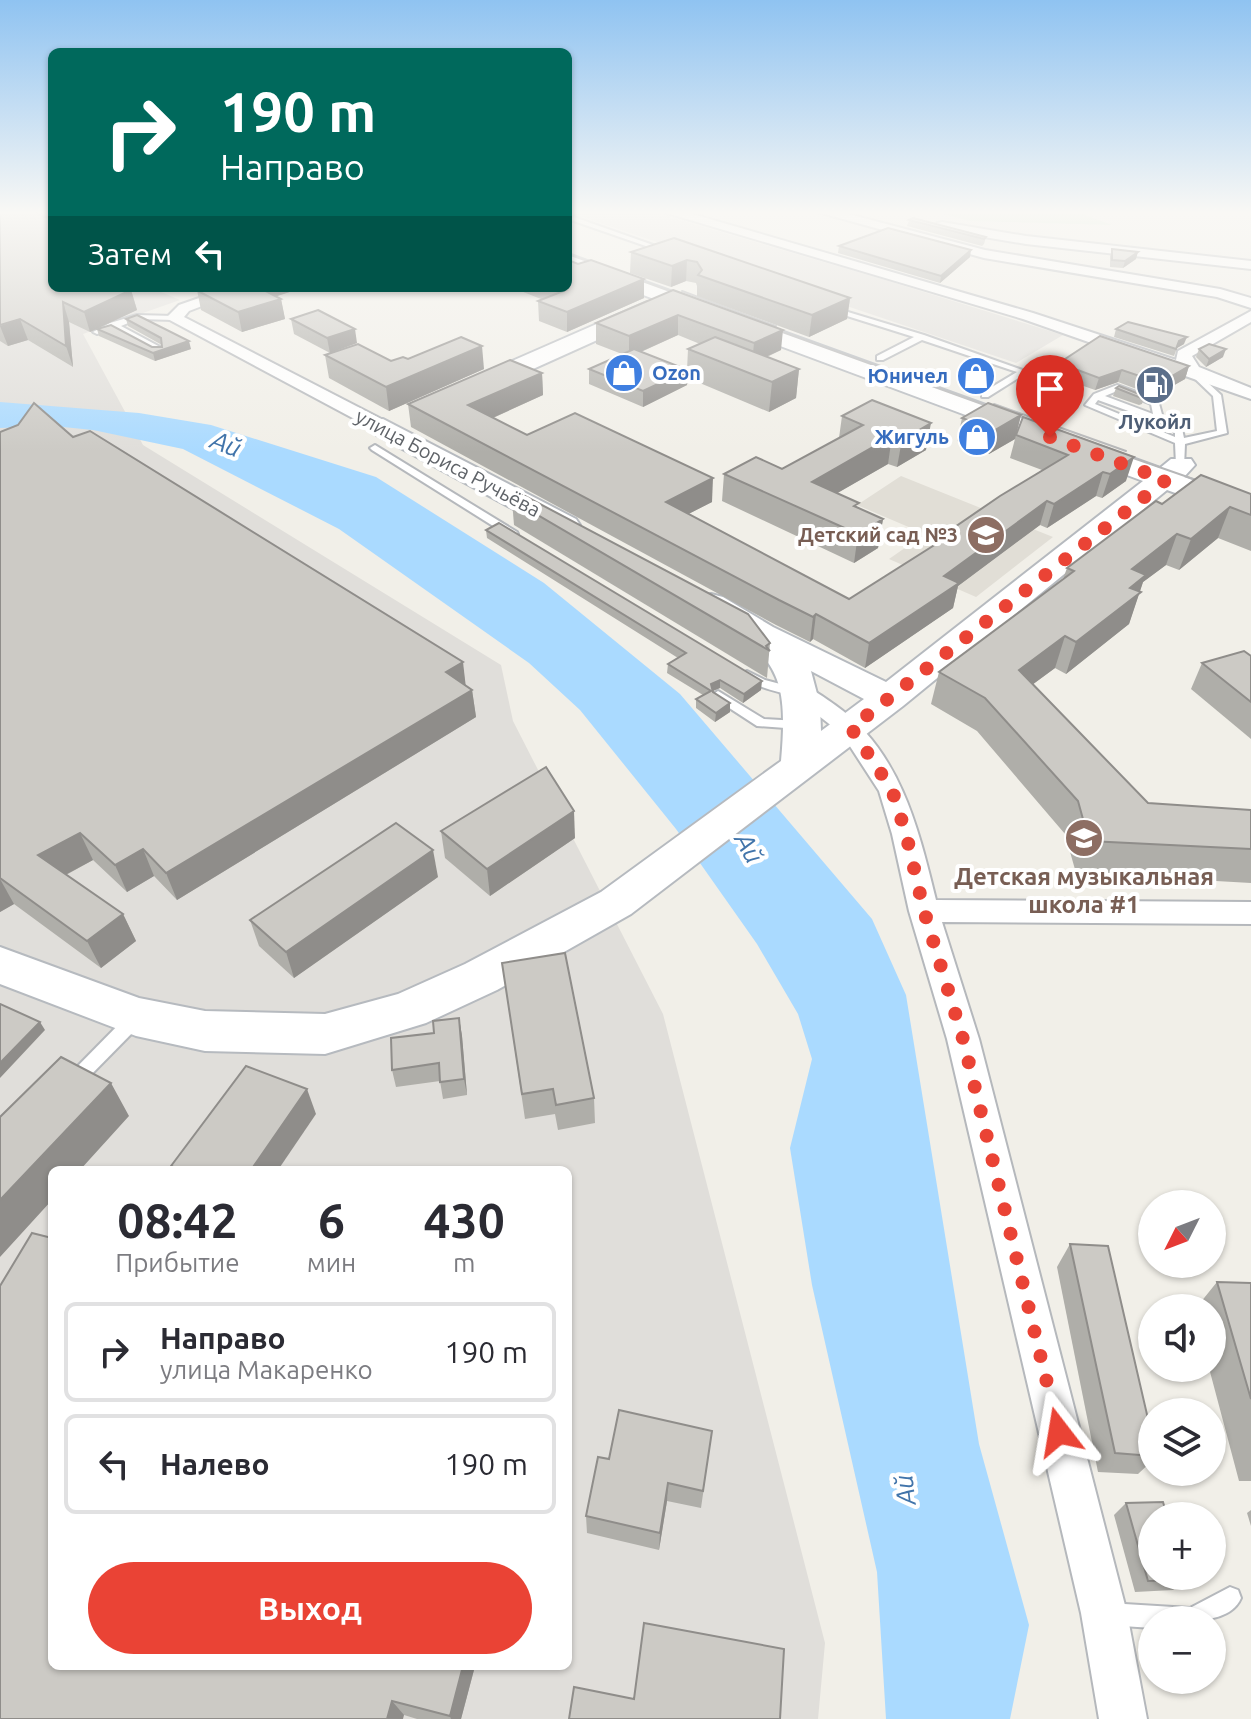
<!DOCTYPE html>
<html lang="ru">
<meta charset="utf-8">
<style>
:root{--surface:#fff;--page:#f2f2f3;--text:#2b2b33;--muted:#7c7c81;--line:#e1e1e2;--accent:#ea4335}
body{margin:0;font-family:Ubuntu,sans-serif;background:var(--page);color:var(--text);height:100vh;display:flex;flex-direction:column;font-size:30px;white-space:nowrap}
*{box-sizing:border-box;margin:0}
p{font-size:26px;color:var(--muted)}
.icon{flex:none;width:44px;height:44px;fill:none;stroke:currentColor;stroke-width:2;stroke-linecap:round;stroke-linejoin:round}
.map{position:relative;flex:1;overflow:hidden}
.sheet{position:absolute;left:48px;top:1166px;width:524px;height:504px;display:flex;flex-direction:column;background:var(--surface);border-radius:12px;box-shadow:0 2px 6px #0004}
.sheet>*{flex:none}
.guide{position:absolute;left:48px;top:48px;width:524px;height:244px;border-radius:12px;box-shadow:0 2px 6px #0004;background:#00695c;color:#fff;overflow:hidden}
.needle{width:52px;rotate:228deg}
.tools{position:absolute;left:1138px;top:1190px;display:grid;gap:16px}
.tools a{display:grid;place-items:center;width:88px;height:88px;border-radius:50%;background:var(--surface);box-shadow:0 2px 6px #0004;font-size:40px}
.pin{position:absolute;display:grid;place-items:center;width:68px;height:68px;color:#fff;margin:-82px -34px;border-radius:50% 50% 50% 0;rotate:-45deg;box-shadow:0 0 8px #0007}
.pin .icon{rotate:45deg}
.me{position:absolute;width:88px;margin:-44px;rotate:346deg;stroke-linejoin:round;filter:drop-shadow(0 0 6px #0008)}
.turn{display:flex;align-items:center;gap:28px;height:168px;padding:0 40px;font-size:36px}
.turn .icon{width:104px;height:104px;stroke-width:2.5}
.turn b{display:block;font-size:56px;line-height:68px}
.then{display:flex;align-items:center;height:76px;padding:0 40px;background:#0003;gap:16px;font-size:30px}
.eta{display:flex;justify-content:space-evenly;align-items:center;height:136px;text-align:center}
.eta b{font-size:48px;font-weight:600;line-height:56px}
.cta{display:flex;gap:16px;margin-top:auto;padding:16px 40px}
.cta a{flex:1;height:92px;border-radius:48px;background:var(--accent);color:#fff;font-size:32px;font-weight:600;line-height:92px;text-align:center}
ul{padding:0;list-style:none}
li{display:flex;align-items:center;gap:24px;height:100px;margin:0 16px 12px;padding:0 24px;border:4px solid var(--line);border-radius:12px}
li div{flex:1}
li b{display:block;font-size:30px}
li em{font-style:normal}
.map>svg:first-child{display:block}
.industrial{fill:#e0deda;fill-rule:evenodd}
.education{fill:#e1ded6}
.green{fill:#c5e8c5}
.water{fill:#aadaff}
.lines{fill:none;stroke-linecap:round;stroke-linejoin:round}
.lane-casing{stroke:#b5b8bc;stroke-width:4}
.street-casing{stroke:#b5b8bc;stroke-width:4}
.secondary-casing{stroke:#b6babf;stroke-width:4}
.lane{fill:#fff;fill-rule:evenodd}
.street{fill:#fff;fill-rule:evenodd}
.secondary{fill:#fff;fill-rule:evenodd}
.tram{stroke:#b6b7b8;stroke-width:2}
.wall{fill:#afaea9;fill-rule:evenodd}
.shaded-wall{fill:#8f8d8a}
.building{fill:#cccac5;stroke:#8f8d8a;stroke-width:2}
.route{stroke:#ea4335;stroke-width:14;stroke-dasharray:0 25.2}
.labels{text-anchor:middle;stroke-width:8;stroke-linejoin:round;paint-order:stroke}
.far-shop-label{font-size:20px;font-weight:bold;fill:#366cbe;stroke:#fff;text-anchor:end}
.far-service-label{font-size:20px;font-weight:bold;fill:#4e5e75;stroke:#fff}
.far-street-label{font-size:20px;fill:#5f6368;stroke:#fff}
.far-education-label{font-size:20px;font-weight:bold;fill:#785e54;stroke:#fff;text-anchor:end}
.education-label{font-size:24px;font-weight:bold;fill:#785e54;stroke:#fff}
.water-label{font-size:26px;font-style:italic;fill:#4174aa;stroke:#fff}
</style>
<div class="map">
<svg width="1251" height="1719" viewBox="0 0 1251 1719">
<rect width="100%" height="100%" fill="#f1efe8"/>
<g class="industrial">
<polygon points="649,211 885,280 1063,335 1016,363 568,212"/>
<path d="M0 220 52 288H152L180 300 83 334 143 445 501 665 513 721 663 1014 825 1643 818 1719H0ZM52 1170H568V1666H52Z"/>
</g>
<polygon class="education" points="901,476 1053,537 976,597 889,559 925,534 857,505"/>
<polygon class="green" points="932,211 1075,211 1112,225 970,221"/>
<polygon class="water" points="0,402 139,413 211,425 376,477 544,583 680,694 872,919 906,995 979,1444 1029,1625 1010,1719 886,1719 877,1572 812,1285 790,1148 812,1059 798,1014 757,944 676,829 580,710 529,663 339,529 183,449 93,430 53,426 0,428"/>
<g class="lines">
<defs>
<g id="lane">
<polygon points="568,215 670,251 672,252 666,253 568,219"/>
<polygon points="828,306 924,335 1028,372 988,397 982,397 982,393 1017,372 922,340 883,360 877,360 877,356 914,337 828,310"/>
<polygon points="137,315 174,316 178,318 174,320 138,319 121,326 162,348 162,352 156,352 114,329 97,334 93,332 110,323"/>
<path d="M1193 369 1221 395 1227 433 1185 444 1184 467 1176 465 1175 443 1085 405 1094 394 1117 385 1158 400 1163 418 1182 429 1184 438 1217 431 1213 396 1190 374 1189 372ZM1117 391 1151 404 1153 414 1105 396ZM1098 400 1156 421 1175 432V437L1095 404Z"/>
<polygon points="375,445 517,532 518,534 509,536 372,450 370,448"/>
<path d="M747 671 765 680 799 689 801 692 795 696C776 691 756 688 741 675Z"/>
<polygon points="718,691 764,719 799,721 805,725 799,729 757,726 714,698 712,695"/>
<polygon points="136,1012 142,1013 144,1018 142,1023 78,1088 72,1090 66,1088 64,1083 66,1078 130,1013"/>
<path d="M1230 1587 1238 1590 1241 1598C1229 1627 1179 1620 1152 1620V1628L1108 1625 1100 1622 1097 1614 1100 1606 1108 1603 1190 1608Z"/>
</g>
<g id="street">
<polygon points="660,211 682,211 1033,313 1176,360 1178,351 1251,311 1251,322 1192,356 1199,367 1251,388 1251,399 1023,319"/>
<polygon points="814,211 837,211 985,250 1220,289 1251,298 1251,308 1217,297 984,258"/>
<polygon points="942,222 1026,236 1251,261 1251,269 1026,244 937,229 937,223"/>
<polygon points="228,288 249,288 189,311 184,317 389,423 389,431 377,431 166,318 179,305"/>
<path d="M803 686C815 690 825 698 835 705 900 751 918 827 936 900L1251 902V924L942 922 979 1039 1127 1613 1147 1719H1099L1081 1613 947 1039 909 911 892 834 879 791 842 734 791 694Z"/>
</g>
<g id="secondary">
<path d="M568 254 1160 468 1171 459H1191L1195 465 1184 477 1251 501V520L1167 490 903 706 631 914 497 990 426 1023 325 1054 205 1051 136 1036 0 984V947L139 998 205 1011 325 1014 398 994 465 964 601 892 781 761C789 671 776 655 699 611L694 604 699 597 711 594 723 597 773 627 886 682 1143 481 568 267ZM811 671 864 699 821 731 820 705Z"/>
<polygon points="647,302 655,304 659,309 655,314 480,393 471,396 458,388 462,383"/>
<polygon points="383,419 576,519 580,525 576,531 554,531 373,433 369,427 373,421"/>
</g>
</defs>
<use href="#lane" class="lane-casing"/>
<use href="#street" class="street-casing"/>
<use href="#secondary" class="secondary-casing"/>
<use href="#lane" class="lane"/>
<use href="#street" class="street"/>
<use href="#secondary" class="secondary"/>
<g class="tram">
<polyline points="568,254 692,299"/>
<polyline points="682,291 776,326"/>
<polyline points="763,325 1004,412"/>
<polyline points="994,404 1126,451"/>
<polyline points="1113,451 1251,499"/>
</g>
</g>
<g class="wall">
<polygon points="0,211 52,211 52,288 131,290 137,310 90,332 69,322 73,367 28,340 8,346 0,341"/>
<polygon points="909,220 986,237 984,244 982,246 907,226"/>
<polygon points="674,238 850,298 847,319 809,337 697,296 697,286 696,283 686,281 671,287 630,273 631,252"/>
<polygon points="839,246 970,257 940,283 838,253"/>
<polygon points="1112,249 1136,259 1123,268 1110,267 1110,256"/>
<polygon points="194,288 302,288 276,296 281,299 285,319 242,332 201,310 197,290"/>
<polygon points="513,288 568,288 644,298 567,332 539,321 538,301 541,299"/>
<path d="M673 290 781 350 767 357 799 369 796 398 769 412 688 378 687 385 643 407 589 384V369L622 354 596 344V323ZM678 335 700 344 688 349 687 370 641 352Z"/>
<polygon points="126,319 191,349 155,361 99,336 97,329 152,347 162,347 162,345 128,326"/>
<polygon points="291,319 357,343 330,353 294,334"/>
<polygon points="1116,329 1184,344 1177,348 1174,356 1114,337"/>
<polygon points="1199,349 1223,357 1206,367 1196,357"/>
<polygon points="325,355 391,361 408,359 484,369 389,411 329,378"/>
<polygon points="1059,363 1189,366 1185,379 1155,396 1118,382 1095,390 1055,376"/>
<polygon points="542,373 543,395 493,418 527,435 712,502 688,514 849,599 932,547 933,542 1042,470 1010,458 1015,439 989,454 957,441 962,418 1021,415 1017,432 1126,481 1102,498 1096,496 1047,528 1040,525 958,586 953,608 865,668 813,639 810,642 776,625 411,427 408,404"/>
<polygon points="1116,388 1144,396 1142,404 1139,405 1113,396"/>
<polygon points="842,416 926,450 897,467 888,464 837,493 858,508 883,519 878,548 854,563 722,501 724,474 782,469 839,438"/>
<polygon points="0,432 73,437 472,690 476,717 177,900 154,876 127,892 93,860 66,875 123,914 136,941 101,968 14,904 0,912"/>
<polygon points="1251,494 1251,551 1218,538 1179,570 1166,565 1143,582 1129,624 1066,674 1055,668 1033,684 1148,803 1251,810 1251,883 1076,873 1065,834 977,731 931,704 939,672 1063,579 1067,568 1162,504"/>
<polygon points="512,500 770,643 767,678 514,525"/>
<polygon points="486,530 761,690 743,703 720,688 713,691 730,712 715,722 696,708 696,699 703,695 667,673 668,664 678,658 487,538"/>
<polygon points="1251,656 1251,739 1191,689 1202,663"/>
<polygon points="441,831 575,838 490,896 445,858"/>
<polygon points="438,877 294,978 259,946 250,920"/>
<polygon points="502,963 594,1098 595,1123 558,1130 555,1114 525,1119"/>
<polygon points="459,1018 462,1036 467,1095 443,1099 440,1081 396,1087 392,1070 434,1033"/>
<polygon points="1070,1244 1152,1436 1152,1461 1138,1474 1098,1472 1057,1267"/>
<polygon points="1217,1282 1251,1283 1251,1481 1239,1481 1209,1368 1212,1368 1212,1308 1196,1308"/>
<polygon points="712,1431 701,1508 667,1501 659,1550 587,1533 586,1516 609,1459"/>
<polygon points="1126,1503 1186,1580 1173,1590 1135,1592 1114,1515"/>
<polygon points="1251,1510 1251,1526 1247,1513"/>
<polygon points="475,1666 461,1719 417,1719 404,1715 0,1719"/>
</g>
<g class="shaded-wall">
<polygon points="971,250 970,257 940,283 941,276"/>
<polygon points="1138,252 1136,259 1123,268 1125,261"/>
<polygon points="687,260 686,281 671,287 672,266"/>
<polygon points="644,279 644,298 567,332 567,312"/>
<polygon points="252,288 302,288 256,303"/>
<polygon points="131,290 137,310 90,332 84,312"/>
<polygon points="850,298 847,319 809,337 812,315"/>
<polygon points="281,299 285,319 242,332 238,312"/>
<polygon points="63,302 69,322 73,367 66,346"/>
<polygon points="678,315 678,335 629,357 629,336"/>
<polygon points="20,319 28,340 8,346 0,326"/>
<polygon points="355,329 357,343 330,353 327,338"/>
<polygon points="783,330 781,350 752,363 754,343"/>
<polygon points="1187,337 1184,344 1177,348 1179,341"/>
<polygon points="189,341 191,349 155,361 153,353"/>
<polygon points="482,346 484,369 389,411 386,387"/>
<polygon points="1226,349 1223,357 1206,367 1209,359"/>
<polygon points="1189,366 1185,379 1155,396 1160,383"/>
<polygon points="799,369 796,398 769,412 772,382"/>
<polygon points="688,370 687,385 643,407 643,391"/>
<polygon points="1122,370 1118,382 1095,390 1099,378"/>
<polygon points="542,373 543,395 470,428 468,405"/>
<polygon points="1021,415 1015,439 989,454 995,430"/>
<polygon points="931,423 926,450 897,467 902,440"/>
<polygon points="892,436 888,464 808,510 812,482"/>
<polygon points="1134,457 1126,481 1102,498 1110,474"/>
<polygon points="1103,472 1096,496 1047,528 1054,504"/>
<polygon points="713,478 712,502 665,526 666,502"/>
<polygon points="1047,501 1040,525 958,586 953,608 865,668 869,643 944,576"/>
<polygon points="1230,507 1218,538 1179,570 1191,539"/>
<polygon points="883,519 878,548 854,563 858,534"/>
<polygon points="1177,534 1166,565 1143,582 1129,624 1066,674 1076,642 1132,569"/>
<polygon points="816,614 813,639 810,642 813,617"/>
<polygon points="1065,636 1055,668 1009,702 1019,670"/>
<polygon points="463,662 466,688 446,672"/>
<polygon points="720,680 720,688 710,692 711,684"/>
<polygon points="762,681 761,690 743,703 744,694"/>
<polygon points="472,690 476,717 177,900 166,873"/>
<polygon points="730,703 730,712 715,722 716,713"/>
<polygon points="574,811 575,838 490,896 487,869"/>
<polygon points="80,833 93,860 52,882 38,855"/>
<polygon points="143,849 154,876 127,892 115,865"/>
<polygon points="433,850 438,877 294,978 286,952"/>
<polygon points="0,879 14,904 0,912"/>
<polygon points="123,914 136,941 101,968 87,941"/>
<polygon points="459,1018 462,1036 467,1095 464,1079"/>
<polygon points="40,1022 45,1030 0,1078 0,1063"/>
<polygon points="111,1083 129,1116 80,1170 52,1170 52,1200 0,1257 0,1200"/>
<polygon points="307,1089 316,1114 278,1170 251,1170"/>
<polygon points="668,1483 667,1501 659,1550 660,1533"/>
<polygon points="463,1666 475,1666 461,1719 451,1719 450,1716"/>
<polygon points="392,1701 404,1715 403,1719 387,1719"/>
</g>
<g class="building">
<polygon points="0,211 33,211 45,217 48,217 49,211 52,211 52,288 128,288 131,290 84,312 63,302 66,346 20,319 0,325"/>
<polygon points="913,218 986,237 984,239 909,220"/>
<polygon points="888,228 971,250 941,276 839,246"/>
<polygon points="674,238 850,298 812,315 698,275 702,270 697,262 687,260 672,266 631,252"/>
<polygon points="1112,249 1138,252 1125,261 1112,260"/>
<polygon points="568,260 578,264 591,260 644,279 567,312 538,301 566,290 561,288 568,288"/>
<polygon points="201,288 260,288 281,299 238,312 196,290"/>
<polygon points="673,290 783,330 754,343 678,315 629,336 596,323"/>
<polygon points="318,310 355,329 327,338 291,319"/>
<polygon points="137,315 189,341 153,353 97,329 111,325 152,347 162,347 161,338 126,319"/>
<polygon points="1128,322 1187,337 1179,341 1176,349 1116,329"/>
<polygon points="1100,336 1189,366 1160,383 1122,370 1099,378 1059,363"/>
<polygon points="461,337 482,346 386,387 325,355 358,344 391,361 403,357 408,359"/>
<polygon points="715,337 799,369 772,382 688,349"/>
<polygon points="1209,344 1226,349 1209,359 1199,349"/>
<polygon points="634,349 688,370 643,391 589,369"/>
<polygon points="510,360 542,373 468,405 527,435 575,413 713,478 666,502 849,599 936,544 933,542 1000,496 1068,455 1016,435 1023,417 1134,457 1110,474 1103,472 1054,504 1047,501 944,576 959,583 869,643 816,614 813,617 779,600 408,404"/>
<polygon points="1119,386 1144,396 1141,398 1116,388"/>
<polygon points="872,400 931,423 902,440 892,436 812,482 859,503 854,506 883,519 858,534 724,474 756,457 782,469 863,425 842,416"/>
<polygon points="34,403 73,437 90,431 463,662 446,672 472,690 166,873 143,849 115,865 80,833 38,855 123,914 87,941 0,878 0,432 18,425"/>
<polygon points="988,403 1021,415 995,430 962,418"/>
<polygon points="1201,475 1251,494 1251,515 1230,507 1191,539 1177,534 1132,569 1146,575 1130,588 1141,592 1076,642 1065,636 1019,670 1148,803 1251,810 1251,849 1089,841 1078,801 985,698 939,672 1074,571 1067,568 1156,501 1162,504"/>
<polygon points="523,495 748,614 770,643 766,646 770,651 512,500"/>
<polygon points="499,523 762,681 744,694 720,680 711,684 713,692 730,703 716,713 696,699 711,691 668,664 686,653 486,530"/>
<polygon points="1244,651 1251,656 1251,702 1202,663"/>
<polygon points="546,767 574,811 487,869 441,831"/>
<polygon points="396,823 433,850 286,952 250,920"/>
<polygon points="565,953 594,1098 556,1105 553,1089 522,1094 502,963"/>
<polygon points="0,1004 40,1022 0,1063"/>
<polygon points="459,1018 464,1079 440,1082 439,1063 392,1070 391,1038 434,1033 433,1021"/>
<polygon points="61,1057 111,1083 0,1200 0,1117"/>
<polygon points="246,1066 307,1089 251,1170 181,1170 171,1166"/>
<polygon points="32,1233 52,1238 52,1666 463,1666 450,1716 392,1701 387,1719 0,1719 0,1286"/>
<polygon points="1070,1244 1108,1246 1152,1436 1152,1456 1115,1453"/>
<polygon points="1217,1282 1251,1283 1251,1399"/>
<polygon points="619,1410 712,1431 703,1491 668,1483 660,1533 586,1516 598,1457 609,1459"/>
<polygon points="1163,1502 1167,1516 1152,1516 1152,1576 1185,1576 1186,1580 1148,1581 1126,1503"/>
<polygon points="644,1623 784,1649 780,1719 569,1719 574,1687 634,1699"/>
</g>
<linearGradient id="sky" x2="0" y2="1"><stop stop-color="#8fc3f1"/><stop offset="0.47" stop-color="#f9f8f5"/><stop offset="1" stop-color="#f9f8f5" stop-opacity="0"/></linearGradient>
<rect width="1251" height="452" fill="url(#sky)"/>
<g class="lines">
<polyline class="route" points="1050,437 1166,480 851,728 892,790 906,834 924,911 963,1039 1059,1432"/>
</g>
<defs>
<symbol id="shop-disc" viewBox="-11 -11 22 22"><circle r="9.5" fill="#3f7fe0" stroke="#fff"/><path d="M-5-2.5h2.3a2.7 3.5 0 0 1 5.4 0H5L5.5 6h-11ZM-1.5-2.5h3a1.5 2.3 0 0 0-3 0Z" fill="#fff"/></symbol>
<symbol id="fuel-disc" viewBox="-11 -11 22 22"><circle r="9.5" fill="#5c6f8a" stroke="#fff"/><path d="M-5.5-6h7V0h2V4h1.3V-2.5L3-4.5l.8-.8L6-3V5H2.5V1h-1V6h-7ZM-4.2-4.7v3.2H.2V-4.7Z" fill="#fff"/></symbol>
<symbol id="school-disc" viewBox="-11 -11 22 22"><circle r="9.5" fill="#8d6e63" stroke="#fff"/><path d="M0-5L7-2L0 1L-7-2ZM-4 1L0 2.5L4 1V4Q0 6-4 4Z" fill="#fff"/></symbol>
</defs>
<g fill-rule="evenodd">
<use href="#shop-disc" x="602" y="351" width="44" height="44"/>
<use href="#shop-disc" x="954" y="354" width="44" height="44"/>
<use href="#fuel-disc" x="1133" y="363" width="44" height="44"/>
<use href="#shop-disc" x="955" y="415" width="44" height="44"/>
<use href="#school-disc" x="964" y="513" width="44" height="44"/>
<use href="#school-disc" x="1062" y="816" width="44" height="44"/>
</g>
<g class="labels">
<g class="far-shop-label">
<text x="652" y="380" text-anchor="start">Ozon</text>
<text x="948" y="383">Юничел</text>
<text x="949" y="444">Жигуль</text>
</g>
<g class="far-service-label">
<text x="1155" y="429">Лукойл</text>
</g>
<g class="far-street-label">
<text transform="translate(448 463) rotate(28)" y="7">улица Бориса Ручьёва</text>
</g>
<g class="far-education-label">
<text x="958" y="542">Детский сад №3</text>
</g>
<g class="education-label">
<text x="1084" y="885">Детская музыкальная<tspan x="1084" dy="28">школа #1</tspan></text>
</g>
<g class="water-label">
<text transform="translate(226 444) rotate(21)" y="9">Ай</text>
<text transform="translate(749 848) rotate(61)" y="9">Ай</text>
<text transform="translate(905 1490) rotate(-97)" y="9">Ай</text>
</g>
</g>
</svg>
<div class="tools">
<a><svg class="needle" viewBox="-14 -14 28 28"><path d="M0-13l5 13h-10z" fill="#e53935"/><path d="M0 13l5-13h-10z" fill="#7c7c81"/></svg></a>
<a><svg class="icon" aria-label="sound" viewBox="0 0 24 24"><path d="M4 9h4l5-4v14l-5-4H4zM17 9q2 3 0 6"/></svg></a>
<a><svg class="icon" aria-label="layers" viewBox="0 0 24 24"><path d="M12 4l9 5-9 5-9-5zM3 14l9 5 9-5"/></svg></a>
<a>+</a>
<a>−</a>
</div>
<div class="pin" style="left:1050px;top:437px;background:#d93025"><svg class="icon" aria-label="arrive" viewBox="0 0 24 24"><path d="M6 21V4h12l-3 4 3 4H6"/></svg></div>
<svg class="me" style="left:1059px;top:1432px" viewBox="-20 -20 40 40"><path d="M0-17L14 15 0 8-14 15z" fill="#ea4335" stroke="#fff" stroke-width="4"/></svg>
<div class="guide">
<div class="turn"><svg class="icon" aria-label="right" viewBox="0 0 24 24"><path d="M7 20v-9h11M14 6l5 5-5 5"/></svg><div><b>190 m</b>Направо</div></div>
<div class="then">Затем<svg class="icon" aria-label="left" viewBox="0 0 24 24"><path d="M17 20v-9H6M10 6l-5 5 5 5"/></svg></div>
</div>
<section class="sheet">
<div class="eta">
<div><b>08:42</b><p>Прибытие</p></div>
<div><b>6</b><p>мин</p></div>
<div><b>430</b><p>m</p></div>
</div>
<ul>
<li><svg class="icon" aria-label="right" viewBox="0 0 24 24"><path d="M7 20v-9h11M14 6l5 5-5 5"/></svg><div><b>Направо</b><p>улица Макаренко</p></div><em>190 m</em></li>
<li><svg class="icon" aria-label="left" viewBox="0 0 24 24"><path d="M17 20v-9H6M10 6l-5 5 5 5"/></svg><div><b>Налево</b></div><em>190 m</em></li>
</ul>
<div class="cta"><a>Выход</a></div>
</section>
</div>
